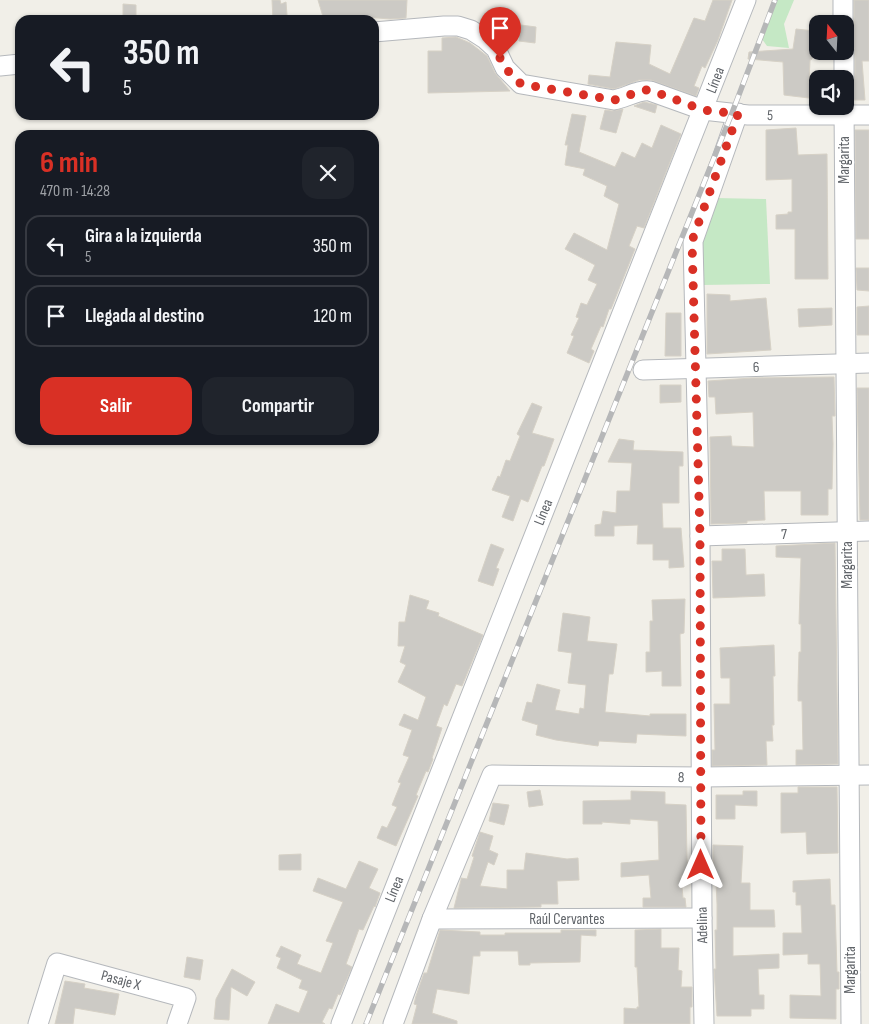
<!DOCTYPE html>
<html lang="es">
<meta charset="utf-8">
<style>
:root{--surface:#171b24;--page:#20242c;--text:#f1f3f6;--muted:#9ea1a6;--line:#363941;--accent:#d93025}
body{margin:0;font-family:"Sofia Sans Condensed",sans-serif;background:var(--page);color:var(--text);height:100vh;display:flex;flex-direction:column;font-size:19px;white-space:nowrap}
*{box-sizing:border-box;margin:0}
p{font-size:16px;color:var(--muted)}
.icon{flex:none;width:28px;height:28px;fill:none;stroke:currentColor;stroke-width:2;stroke-linecap:round;stroke-linejoin:round}
.map{position:relative;flex:1;overflow:hidden}
.panel{position:absolute;left:15px;top:130px;width:364px;height:315px;display:flex;flex-direction:column;background:var(--surface);border-radius:15px;box-shadow:0 1px 4px #0004}
.panel>*{flex:none}
.top-card{position:absolute;left:15px;top:15px;width:364px;height:105px;border-radius:15px;box-shadow:0 1px 4px #0004;background:#171b24;color:var(--text);overflow:hidden}
.needle{width:32px;rotate:342deg}
.fabs{position:absolute;left:809px;top:15px;display:grid;gap:10px}
.fabs a{display:grid;place-items:center;width:45px;height:45px;border-radius:10px;background:var(--surface);box-shadow:0 1px 4px #0004;font-size:25px}
.pin{position:absolute;display:grid;place-items:center;width:42px;height:42px;color:#fff;margin:-51px -21px;border-radius:50% 50% 50% 0;rotate:-45deg;box-shadow:0 0 5px #0007}
.pin .icon{rotate:45deg}
.me{position:absolute;width:55px;margin:-28px;rotate:0deg;stroke-linejoin:round;filter:drop-shadow(0 0 4px #0008)}
.turn{display:flex;align-items:center;gap:18px;height:105px;padding:0 25px;font-size:22px}
.turn .icon{width:65px;height:65px;stroke-width:2.5}
.turn b{display:block;font-size:35px;line-height:42px}
.round{display:grid;place-items:center;flex:none;width:52px;height:52px;border-radius:15px;background:var(--page)}
.summary{display:flex;align-items:center;justify-content:space-between;height:85px;padding:0 25px}
h1{font-size:30px;font-weight:700;line-height:38px;color:var(--accent)}
.button{display:flex;gap:10px;margin-top:auto;padding:10px 25px}
.button a{flex:1;height:58px;border-radius:15px;background:var(--accent);color:#fff;font-size:20px;font-weight:700;line-height:58px;text-align:center}
.button a+a{background:var(--page);color:var(--text)}
ul{padding:0;list-style:none}
li{display:flex;align-items:center;gap:15px;height:62px;margin:0 10px 8px;padding:0 15px;border:2px solid var(--line);border-radius:15px}
li div{flex:1}
li b{display:block;font-size:19px}
li em{font-style:normal}
.map>svg:first-child{display:block}
.green{fill:#c5e8c5}
.building{fill:#cccac5;stroke:#d6d1c6}
.lines{fill:none;stroke-linecap:round;stroke-linejoin:round}
.minor-casing{stroke:#b5b8bc;stroke-width:21}
.minor{stroke:#fff;stroke-width:19}
.rail-casing{stroke:#b6b7b8;stroke-width:5.5}
.rail{stroke:#fff;stroke-width:4;stroke-dasharray:11;stroke-linecap:butt}
.route{stroke:#d93025;stroke-width:9;stroke-dasharray:0 16.2}
.labels{text-anchor:middle;stroke-width:4.5;stroke-linejoin:round;paint-order:stroke}
.street-label{font-size:15px;fill:#5f6368;stroke:#fff}
</style>
<div class="map">
<svg width="869" height="1024" viewBox="0 0 869 1024">
<rect width="100%" height="100%" fill="#f1efe8"/>
<g class="green">
<polygon points="777,0 794,0 784,24 789,48 767,46 762,39"/>
<polygon points="716,198 766,199 770,284 703,285 701,238"/>
</g>
<g class="building">
<polygon points="272,0 280,0 281,4 286,2 287,15 284,16 286,20 273,20"/>
<polygon points="318,0 407,0 406,18 390,19 365,17 365,20 324,20"/>
<polygon points="713,0 732,0 718,40 705,68 702,66 694,86 699,88 696,96 651,80 639,80 614,89 588,84 589,75 610,77 616,42 651,45 649,64 670,74 694,18 705,21"/>
<polygon points="854,0 869,0 869,61 862,61 865,100 854,100 852,98 851,87 855,79 855,51 853,45 848,41 848,34 852,30 854,24"/>
<polygon points="123,4 136,5 136,20 123,20"/>
<polygon points="521,25 536,27 535,43 519,41"/>
<polygon points="796,29 815,31 812,59 810,60 809,83 811,83 809,98 784,95 783,62 748,59 749,52 793,49"/>
<polygon points="456,37 470,43 487,56 495,73 510,91 428,93 428,51 442,51 442,38"/>
<polygon points="644,102 657,105 655,113 634,106"/>
<polygon points="623,109 616,133 600,129 605,110 612,111"/>
<polygon points="572,114 586,116 579,152 615,167 622,152 635,158 642,143 652,148 661,125 681,134 644,228 637,226 629,246 635,249 611,309 609,309 603,327 601,326 591,349 594,351 589,363 567,353 574,336 571,335 579,318 576,317 581,303 587,305 597,284 588,280 595,265 565,249 574,233 607,250 619,204 604,196 607,186 583,175 585,169 565,165 568,145 565,145"/>
<polygon points="796,128 798,155 827,154 828,279 795,279 795,229 776,229 776,215 788,214 788,212 792,212 792,179 766,180 766,130"/>
<polygon points="855,130 869,130 869,239 856,239"/>
<polygon points="856,268 869,268 869,291 857,290"/>
<polygon points="707,294 730,295 730,301 766,298 771,350 707,354"/>
<polygon points="869,306 869,335 857,335 857,307"/>
<polygon points="832,308 832,325 799,327 798,309"/>
<polygon points="666,313 681,313 681,356 665,356"/>
<polygon points="834,377 835,414 835,416 832,416 833,444 832,489 828,489 828,515 801,515 801,491 764,491 765,520 747,521 747,523 711,524 710,437 731,436 732,446 754,447 753,412 716,414 715,397 709,397 708,381 752,378"/>
<polygon points="660,385 681,385 681,402 660,403"/>
<polygon points="857,388 869,388 869,520 860,520"/>
<polygon points="532,403 542,407 532,433 554,439 544,466 542,466 528,502 521,499 513,521 502,517 510,496 492,490 498,476 500,477 506,460 510,461 520,436 517,434"/>
<polygon points="619,439 634,441 633,450 683,452 683,466 679,466 679,503 662,503 663,528 681,528 684,567 669,568 669,560 653,560 653,544 637,544 638,525 614,526 614,536 595,536 595,525 601,524 603,511 616,513 617,491 630,491 632,463 608,462"/>
<polygon points="835,543 838,764 796,765 796,750 803,750 802,701 798,701 798,686 799,652 801,652 801,624 799,624 801,558 776,557 776,546"/>
<polygon points="491,544 504,549 496,568 499,569 493,586 478,581"/>
<polygon points="722,549 745,549 746,575 764,574 765,596 713,598 712,561 722,561"/>
<polygon points="410,595 429,601 426,609 439,613 438,616 483,635 462,686 456,684 447,706 444,704 436,726 442,728 432,758 433,759 428,772 426,771 416,795 418,796 396,846 377,838 382,826 387,828 397,807 392,805 401,783 398,782 409,757 403,755 412,730 399,725 404,714 418,720 426,697 398,682 406,665 400,662 405,646 398,646 399,622 405,622"/>
<polygon points="685,599 684,633 680,634 681,686 662,686 662,671 646,672 646,652 650,652 650,621 653,621 652,600"/>
<polygon points="563,613 590,617 587,641 617,644 613,674 609,674 605,712 650,716 650,714 686,714 686,736 637,734 636,743 599,741 598,746 556,740 536,735 538,725 522,720 527,702 532,703 537,684 560,690 555,710 579,714 580,708 584,709 586,685 568,683 572,653 558,651"/>
<polygon points="774,645 775,676 773,676 774,725 772,725 773,741 766,741 767,765 712,766 712,750 715,750 714,704 730,704 730,678 721,678 720,648"/>
<polygon points="798,787 837,787 838,853 807,854 806,832 781,833 781,793 798,793"/>
<polygon points="540,790 543,805 529,807 527,792"/>
<polygon points="631,791 665,792 665,804 686,805 687,859 689,875 681,876 683,898 685,898 686,907 643,907 643,898 651,898 649,875 621,877 621,863 659,860 658,821 630,819 630,824 602,822 602,824 583,824 583,801 631,800"/>
<polygon points="743,791 757,791 757,806 735,805 735,819 716,819 716,795 743,795"/>
<polygon points="493,803 509,805 504,825 489,821"/>
<polygon points="480,832 493,836 489,850 498,854 494,865 488,862 480,886 507,889 507,870 524,870 526,853 567,859 578,858 579,880 557,881 558,904 541,904 541,907 454,908 461,880 461,878 467,879 474,857 472,856"/>
<polygon points="713,845 743,846 741,883 750,883 750,910 774,910 775,927 733,927 733,956 779,954 779,968 758,969 759,995 764,995 764,1009 751,1009 751,1016 717,1016 714,969 716,969 715,930 717,930 717,904 716,882 713,882"/>
<polygon points="301,854 301,870 279,870 279,855"/>
<polygon points="359,861 378,869 369,888 380,893 375,907 374,906 363,930 359,929 346,964 352,967 340,995 338,994 332,1009 329,1008 322,1022 325,1024 268,1024 276,1004 299,1013 308,991 299,988 302,980 277,968 281,958 276,956 281,946 301,955 297,964 321,973 333,943 326,941 343,902 313,891 318,878 346,889"/>
<polygon points="830,879 831,905 835,905 837,972 839,972 839,989 836,989 836,1019 790,1018 790,995 821,996 820,964 808,964 808,954 783,955 783,933 802,933 801,905 796,905 796,892 793,892 793,881"/>
<polygon points="661,929 661,948 679,948 678,970 682,971 681,987 692,987 692,1007 690,1007 690,1024 624,1024 624,1008 637,1009 637,1007 639,1007 637,967 635,967 635,930"/>
<polygon points="440,930 480,932 480,935 505,935 505,933 561,933 561,930 596,930 596,936 581,935 580,962 530,963 530,965 519,965 518,951 480,951 480,956 473,956 469,994 437,989 432,1013 457,1021 457,1024 412,1024 417,1005 414,1004 416,996 424,973 427,973"/>
<polygon points="187,957 203,960 200,980 184,977"/>
<polygon points="232,969 255,982 247,996 231,987 229,1020 214,1019 216,999"/>
<polygon points="65,981 85,984 84,988 119,994 115,1015 75,1008 73,1024 55,1024"/>
</g>
<g class="lines">
<defs>
<g id="minor">
<polyline points="843,0 843,24"/>
<path d="M374 32 444 26H458L471 30 485 39 496 49 505 68 521 84 614 100C625 98 640 89 650 91L703 110 748 115H869"/>
<polyline points="844,51 844,79"/>
<polyline points="0,66 20,64"/>
<polyline points="844,106 851,1024"/>
<polyline points="643,370 869,363"/>
<polyline points="700,536 869,531"/>
<polyline points="432,919 702,918"/>
<polyline points="38,1024 57,963 186,998 177,1024"/>
<polyline points="341,1024 746,0"/>
<polyline points="393,1024 432,919 492,775 701,777 869,775"/>
<polyline points="704,1024 702,918 700,536 693,241 738,113"/>
</g>
</defs>
<use href="#minor" class="minor-casing"/>
<use href="#minor" class="minor"/>
<defs>
<polyline id="rail" points="366,1024 732,113 775,0"/>
</defs>
<use href="#rail" class="rail-casing"/>
<use href="#rail" class="rail"/>
</g>
<g class="lines">
<path class="route" d="M500 58 505 68 521 84 614 100C625 98 640 89 650 90L703 110 738 114 692 241 700 536 701 865"/>
</g>
<g class="labels">
<g class="street-label">
<text transform="translate(715 80) rotate(-69)" y="5">Línea</text>
<text transform="translate(770 115) rotate(1)" y="5">5</text>
<text transform="translate(844 160) rotate(-90)" y="5">Margarita</text>
<text transform="translate(756 367) rotate(-2)" y="5">6</text>
<text transform="translate(543 512) rotate(-68)" y="5">Línea</text>
<text transform="translate(784 534) rotate(-2)" y="5">7</text>
<text transform="translate(847 565) rotate(-90)" y="5">Margarita</text>
<text transform="translate(681 777) rotate(1)" y="5">8</text>
<text transform="translate(394 889) rotate(-68)" y="5">Línea</text>
<text x="567" y="924">Raúl Cervantes</text>
<text transform="translate(702 925) rotate(-91)" y="5">Adelina</text>
<text transform="translate(850 970) rotate(-90)" y="5">Margarita</text>
<text transform="translate(121 980) rotate(15)" y="5">Pasaje X</text>
</g>
</g>
</svg>
<div class="fabs">
<a><svg class="needle" viewBox="-14 -14 28 28"><path d="M0-13l5 13h-10z" fill="#e53935"/><path d="M0 13l5-13h-10z" fill="#9ea1a6"/></svg></a>
<a><svg class="icon" aria-label="sound" viewBox="0 0 24 24"><path d="M4 9h4l5-4v14l-5-4H4zM17 9q2 3 0 6"/></svg></a>
</div>
<div class="pin" style="left:500px;top:58px;background:#d93025"><svg class="icon" aria-label="arrive" viewBox="0 0 24 24"><path d="M6 21V4h12l-3 4 3 4H6"/></svg></div>
<svg class="me" style="left:701px;top:865px" viewBox="-20 -20 40 40"><path d="M0-17L14 15 0 8-14 15z" fill="#d93025" stroke="#fff" stroke-width="4"/></svg>
<div class="top-card">
<div class="turn"><svg class="icon" aria-label="left" viewBox="0 0 24 24"><path d="M17 20v-9H6M10 6l-5 5 5 5"/></svg><div><b>350 m</b>5</div></div>
</div>
<section class="panel">
<div class="summary"><div><h1>6 min</h1><p>470 m · 14:28</p></div><a class="round"><svg class="icon" aria-label="close" viewBox="0 0 24 24"><path d="M6 6l12 12M18 6L6 18"/></svg></a></div>
<ul>
<li><svg class="icon" aria-label="left" viewBox="0 0 24 24"><path d="M17 20v-9H6M10 6l-5 5 5 5"/></svg><div><b>Gira a la izquierda</b><p>5</p></div><em>350 m</em></li>
<li><svg class="icon" aria-label="arrive" viewBox="0 0 24 24"><path d="M6 21V4h12l-3 4 3 4H6"/></svg><div><b>Llegada al destino</b></div><em>120 m</em></li>
</ul>
<div class="button"><a>Salir</a><a>Compartir</a></div>
</section>
</div>
